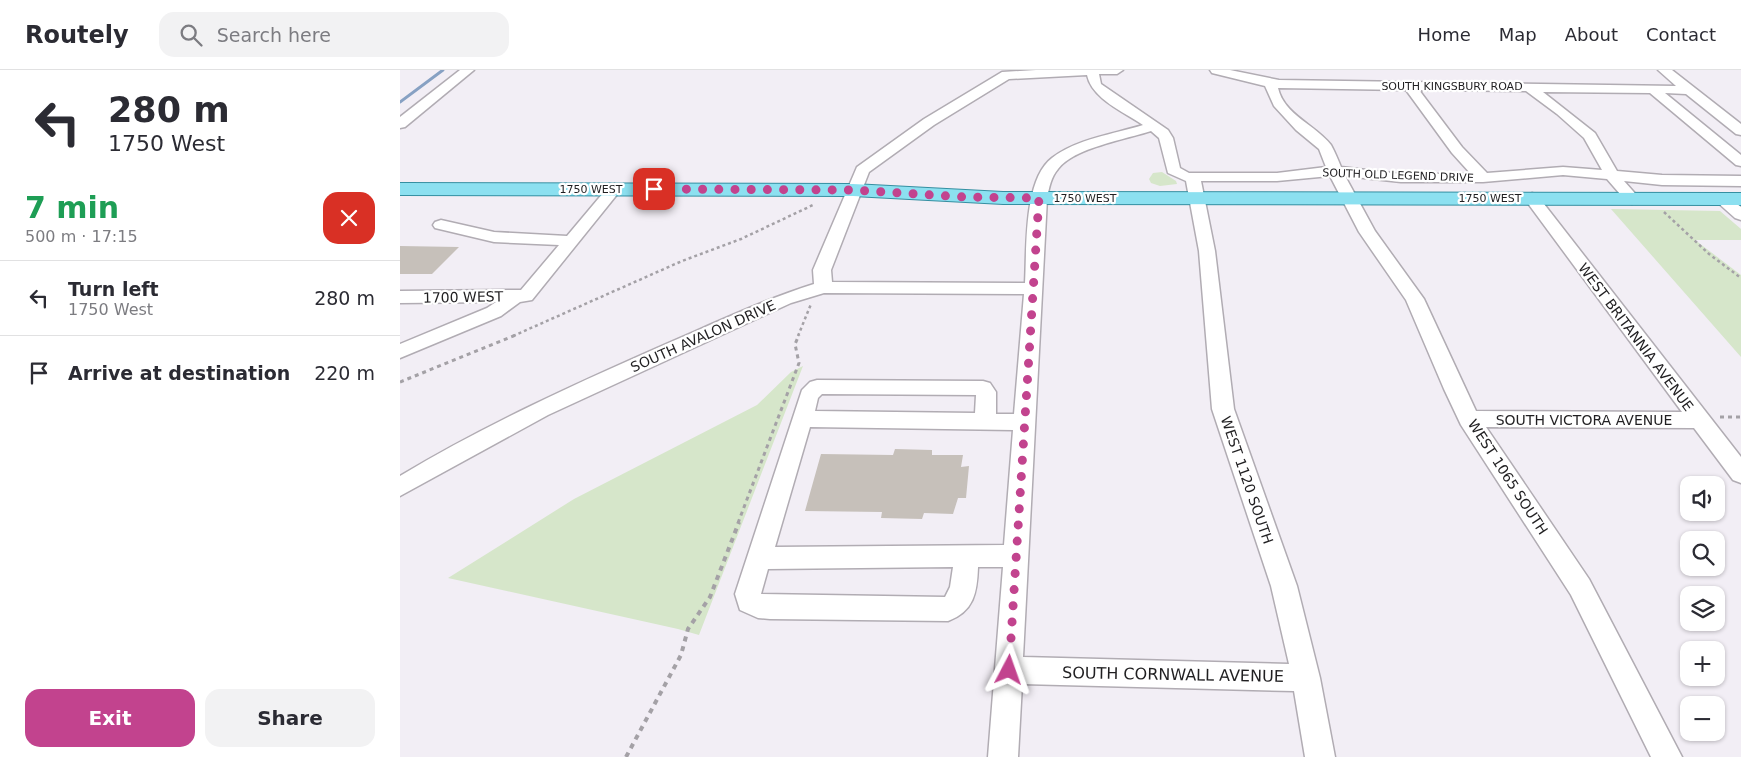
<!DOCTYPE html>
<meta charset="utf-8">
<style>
:root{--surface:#fff;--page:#f2f2f3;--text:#2b2b33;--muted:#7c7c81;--line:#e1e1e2;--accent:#c2438e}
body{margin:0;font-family:"DejaVu Sans",sans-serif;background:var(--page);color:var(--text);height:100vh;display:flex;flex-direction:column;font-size:19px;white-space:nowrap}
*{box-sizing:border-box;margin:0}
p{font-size:16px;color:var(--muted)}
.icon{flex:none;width:28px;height:28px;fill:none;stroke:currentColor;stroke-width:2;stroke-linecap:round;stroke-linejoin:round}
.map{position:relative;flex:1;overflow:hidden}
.panel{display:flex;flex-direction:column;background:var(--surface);width:400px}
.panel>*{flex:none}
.banner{background:#fff;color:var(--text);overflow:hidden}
.tools{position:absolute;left:1280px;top:406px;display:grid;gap:10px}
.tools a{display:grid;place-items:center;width:45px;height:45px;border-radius:10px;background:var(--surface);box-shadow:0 1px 4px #0004;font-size:25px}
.pin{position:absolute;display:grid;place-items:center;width:42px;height:42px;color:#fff;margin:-21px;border-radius:10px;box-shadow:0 2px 8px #0006}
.me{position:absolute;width:55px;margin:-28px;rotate:4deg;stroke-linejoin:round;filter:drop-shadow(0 0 4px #0008)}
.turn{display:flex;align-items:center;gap:18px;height:105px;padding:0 25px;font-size:22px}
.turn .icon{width:65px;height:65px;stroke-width:2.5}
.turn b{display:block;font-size:35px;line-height:42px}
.round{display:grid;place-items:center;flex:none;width:52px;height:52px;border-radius:15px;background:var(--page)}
.summary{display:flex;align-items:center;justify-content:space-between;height:85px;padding:0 25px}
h1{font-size:30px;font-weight:700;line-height:38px;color:#1e9e55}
.button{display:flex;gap:10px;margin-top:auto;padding:10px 25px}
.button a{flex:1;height:58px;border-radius:15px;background:var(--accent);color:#fff;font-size:20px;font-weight:700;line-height:58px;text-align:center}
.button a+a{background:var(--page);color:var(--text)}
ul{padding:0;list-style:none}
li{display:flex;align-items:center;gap:15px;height:75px;padding:0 25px;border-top:1px solid var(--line)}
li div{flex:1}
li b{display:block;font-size:19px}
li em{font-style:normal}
header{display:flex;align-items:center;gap:30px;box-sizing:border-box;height:70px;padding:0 25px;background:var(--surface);border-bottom:1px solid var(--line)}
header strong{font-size:24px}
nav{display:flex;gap:28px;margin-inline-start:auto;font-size:18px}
.search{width:350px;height:45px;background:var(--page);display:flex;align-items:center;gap:12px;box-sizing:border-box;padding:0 18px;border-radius:15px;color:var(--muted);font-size:19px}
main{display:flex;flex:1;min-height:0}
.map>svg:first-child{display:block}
.green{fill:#d6e6ca}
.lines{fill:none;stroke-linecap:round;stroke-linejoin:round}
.stream{stroke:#87a1c3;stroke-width:3}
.building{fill:#c6c0ba}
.minor-casing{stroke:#b1acb3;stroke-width:3}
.major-casing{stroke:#358fa1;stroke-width:2}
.path-far2{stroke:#a4a1a6;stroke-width:2.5;stroke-dasharray:3 3;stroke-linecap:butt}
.path-far1{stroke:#a4a1a6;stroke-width:3;stroke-dasharray:4 4;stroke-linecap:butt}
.path{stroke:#a4a1a6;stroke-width:4;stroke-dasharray:5 5;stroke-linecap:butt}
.minor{fill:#fff;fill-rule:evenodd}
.major{fill:#8ce0f0;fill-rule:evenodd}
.route{stroke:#c2438e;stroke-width:9;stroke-dasharray:0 16.2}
.labels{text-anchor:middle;stroke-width:4.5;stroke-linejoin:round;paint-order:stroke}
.far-street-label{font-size:11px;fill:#201f21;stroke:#fff}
.street-label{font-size:14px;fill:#201f21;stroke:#fff}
.near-street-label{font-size:16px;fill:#201f21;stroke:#fff}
</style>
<header>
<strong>Routely</strong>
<div class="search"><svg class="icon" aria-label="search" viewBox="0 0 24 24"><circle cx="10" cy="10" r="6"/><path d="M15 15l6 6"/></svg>Search here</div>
<nav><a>Home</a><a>Map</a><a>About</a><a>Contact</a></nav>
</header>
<main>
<section class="panel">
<div class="banner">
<div class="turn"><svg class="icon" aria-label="left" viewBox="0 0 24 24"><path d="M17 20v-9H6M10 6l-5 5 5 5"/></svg><div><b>280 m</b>1750 West</div></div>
</div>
<div class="summary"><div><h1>7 min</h1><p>500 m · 17:15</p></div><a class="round" style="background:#d93025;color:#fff"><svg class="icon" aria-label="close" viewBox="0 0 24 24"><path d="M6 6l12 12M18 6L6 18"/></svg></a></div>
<ul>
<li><svg class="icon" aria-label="left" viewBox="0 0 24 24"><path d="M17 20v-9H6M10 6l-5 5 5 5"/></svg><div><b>Turn left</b><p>1750 West</p></div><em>280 m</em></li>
<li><svg class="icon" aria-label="arrive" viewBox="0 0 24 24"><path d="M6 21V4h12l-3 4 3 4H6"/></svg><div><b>Arrive at destination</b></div><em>220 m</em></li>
</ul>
<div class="button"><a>Exit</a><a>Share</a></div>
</section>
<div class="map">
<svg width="1341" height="687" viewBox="0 0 1341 687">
<rect width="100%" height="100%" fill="#f2eef5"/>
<g class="green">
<polygon points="762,102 776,111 777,114 760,116 751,113 749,109 753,103"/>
<polygon points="1211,139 1320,141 1341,159 1341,170 1295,170 1341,205 1341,287"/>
<polygon points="403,296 299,565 278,559 48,508 174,429 357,335 391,302"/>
</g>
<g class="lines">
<polyline class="stream" points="0,32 43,0"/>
</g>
<g class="building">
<polygon points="0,176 59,177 32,204 0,204"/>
<polygon points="495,379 532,380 532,385 563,385 561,397 569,396 566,428 558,428 553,444 524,443 522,449 481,448 482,442 405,441 421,384 493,385"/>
</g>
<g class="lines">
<defs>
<g id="minor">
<polygon points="60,0 74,0 5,57 0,58 0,47"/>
<path d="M636 0H723L717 4H699L701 14 768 60 773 68 780 98 789 103H877L926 97 919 79 896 60 874 36 865 16 812 3 810 0H830L879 10 1276 16 1258 0H1272L1341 54V65L1336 64 1286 24 1265 23 1341 85V96L1336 95 1250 23 1143 22 1195 63 1217 101 1262 105 1341 106V116L1262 115 1224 111 1240 129 1232 134 1227 132 1207 109 1163 105 1083 112H1001L945 106 975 161 1024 229 1076 341 1282 342 1124 128 1132 123 1137 125 1341 387V413L1333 410 1294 358 1086 357 1189 509 1282 687H1251L1171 525 1061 355 1044 319 1006 230 959 162 930 106 877 111H801L815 181 834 339 897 516 920 608 935 687H905L894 621 622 614 618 687H588L603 497H578C577 523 574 541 548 551L370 549 358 548 340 540 335 524 402 320 410 312 417 310 583 311 590 313 596 322V344H614L624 224 424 223 391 233 148 345 0 426V406C85 355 175 314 266 274 315 253 363 230 414 214L413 200 457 97 524 49 602 2ZM687 5C692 29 724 42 743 55 714 64 676 69 652 88 623 110 627 180 625 213L432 212 431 200 469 102 534 55 609 9ZM878 18 1006 20 1052 83 1071 104H1001L941 97C938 90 935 82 931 75 916 55 884 45 878 18ZM1019 20 1126 21 1157 44 1184 68 1202 100 1163 97 1087 103 1062 77ZM751 61 759 68 768 103 786 111 799 181 812 339 871 516 889 594 623 587 647 128C649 118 651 107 658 99 673 78 727 69 751 61ZM422 324 576 325 575 343 415 341 418 328ZM410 357 613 360 604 475 375 477ZM553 497 550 517 545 527 361 524 368 499Z"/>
<polygon points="214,114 222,119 219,122 132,230 120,232 101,246 0,288 0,274 87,238 96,232 0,233 0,221 121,220 159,175 94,172 35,158 33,155 35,152 41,150 94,162 167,166 209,116"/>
<polygon points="1322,124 1327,126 1341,137 1341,150 1335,148 1317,132 1314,129"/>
</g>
<polygon id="major" points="0,113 453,114 603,122 1341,123 1341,135 603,134 453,126 0,125"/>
</defs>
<use href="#minor" class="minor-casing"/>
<use href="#major" class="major-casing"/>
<g class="path-far2">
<polyline points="1264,142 1309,184 1341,208"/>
<polyline points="113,266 282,191 341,169 413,135"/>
<polyline points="398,266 411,234"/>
</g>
<g class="path-far1">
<polyline points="0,312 116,265"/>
<polyline points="1320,347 1341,347"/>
<polyline points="338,453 399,293 395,274 399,265"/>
</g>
<polyline class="path" points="226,687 281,585 288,559 310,527 339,452"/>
<use href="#minor" class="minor"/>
<use href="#major" class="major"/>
</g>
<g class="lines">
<polyline class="route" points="254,119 453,120 564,127 639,128 609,600"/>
</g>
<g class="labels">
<g class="far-street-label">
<text x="1052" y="20">SOUTH KINGSBURY ROAD</text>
<text transform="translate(998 105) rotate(2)" y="4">SOUTH OLD LEGEND DRIVE</text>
<text x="191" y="123">1750 WEST</text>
<text x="685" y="132">1750 WEST</text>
<text x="1090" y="132">1750 WEST</text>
</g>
<g class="street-label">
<text transform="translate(63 227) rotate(-1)" y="5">1700 WEST</text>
<text transform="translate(303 266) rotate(-24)" y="5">SOUTH AVALON DRIVE</text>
<text transform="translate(1236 267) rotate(53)" y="5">WEST BRITANNIA AVENUE</text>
<text x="1184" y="355">SOUTH VICTORA AVENUE</text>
<text transform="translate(1108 407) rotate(57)" y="5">WEST 1065 SOUTH</text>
<text transform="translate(847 410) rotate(71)" y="5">WEST 1120 SOUTH</text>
</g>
<g class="near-street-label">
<text transform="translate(773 604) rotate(1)" y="6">SOUTH CORNWALL AVENUE</text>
</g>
</g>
</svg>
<div class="tools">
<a><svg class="icon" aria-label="sound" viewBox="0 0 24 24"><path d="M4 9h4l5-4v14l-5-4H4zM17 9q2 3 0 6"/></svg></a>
<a><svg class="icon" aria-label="search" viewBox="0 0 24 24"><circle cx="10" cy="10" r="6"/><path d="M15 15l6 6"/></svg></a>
<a><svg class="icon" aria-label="layers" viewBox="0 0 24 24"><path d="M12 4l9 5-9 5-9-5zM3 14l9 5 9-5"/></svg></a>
<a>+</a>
<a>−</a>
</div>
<div class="pin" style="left:254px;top:119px;background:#d93025"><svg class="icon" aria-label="arrive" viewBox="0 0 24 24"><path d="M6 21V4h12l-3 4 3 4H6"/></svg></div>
<svg class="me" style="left:609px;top:600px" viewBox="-20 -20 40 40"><path d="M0-17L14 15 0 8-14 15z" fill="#c2438e" stroke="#fff" stroke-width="4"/></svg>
</div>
</main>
